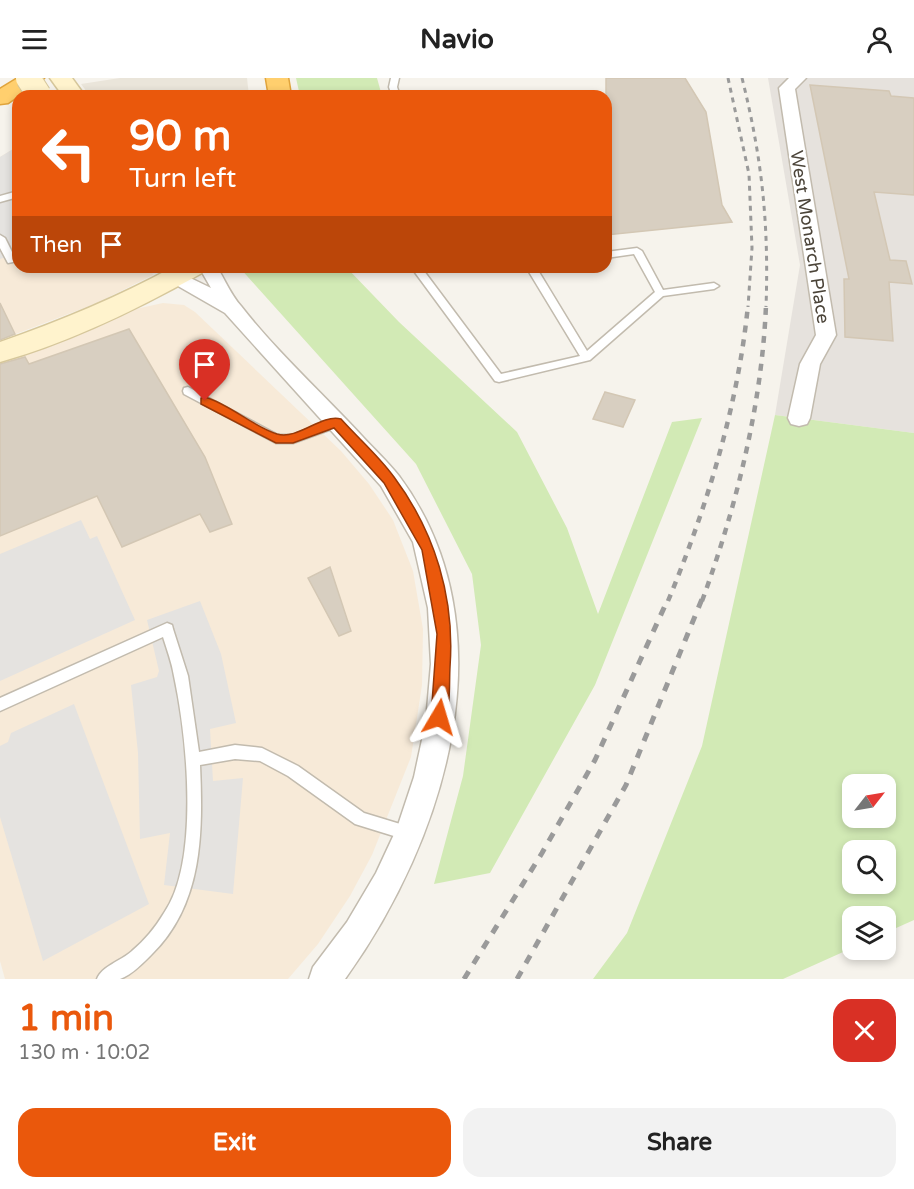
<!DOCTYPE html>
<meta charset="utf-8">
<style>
:root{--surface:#fff;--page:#f2f2f2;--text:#222;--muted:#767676;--accent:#ea580c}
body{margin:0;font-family:"Varela Round",sans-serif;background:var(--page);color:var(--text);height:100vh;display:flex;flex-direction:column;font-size:22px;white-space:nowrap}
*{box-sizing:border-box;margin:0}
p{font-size:20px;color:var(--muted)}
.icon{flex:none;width:33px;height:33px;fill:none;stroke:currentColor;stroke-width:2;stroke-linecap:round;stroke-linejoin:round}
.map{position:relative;height:901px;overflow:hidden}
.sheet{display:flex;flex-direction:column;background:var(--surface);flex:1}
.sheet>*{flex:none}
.guide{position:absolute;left:12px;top:12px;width:600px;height:183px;border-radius:18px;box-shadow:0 3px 9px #0003;background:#ea580c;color:#fff;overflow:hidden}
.needle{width:39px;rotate:59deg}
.buttons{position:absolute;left:842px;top:696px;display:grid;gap:12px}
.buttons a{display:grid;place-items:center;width:54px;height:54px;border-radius:12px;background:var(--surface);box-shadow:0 3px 9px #0003;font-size:30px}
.pin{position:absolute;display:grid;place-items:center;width:51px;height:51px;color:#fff;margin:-62px -26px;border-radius:50% 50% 50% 0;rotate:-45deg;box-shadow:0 0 6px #0007}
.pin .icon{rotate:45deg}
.me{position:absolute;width:66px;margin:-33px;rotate:7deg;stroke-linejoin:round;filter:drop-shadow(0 0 4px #0008)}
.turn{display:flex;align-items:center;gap:21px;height:126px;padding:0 18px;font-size:27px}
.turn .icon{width:78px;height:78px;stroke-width:2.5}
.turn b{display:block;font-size:42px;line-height:51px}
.then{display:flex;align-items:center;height:57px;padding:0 18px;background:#0003;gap:12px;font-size:22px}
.round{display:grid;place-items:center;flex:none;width:63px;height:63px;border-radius:18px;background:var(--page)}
.overview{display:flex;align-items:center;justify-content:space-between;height:102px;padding:0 18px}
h1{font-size:36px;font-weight:700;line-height:45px;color:var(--accent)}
.action{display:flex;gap:12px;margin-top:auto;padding:12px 18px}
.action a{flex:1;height:69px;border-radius:18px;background:var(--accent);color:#fff;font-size:24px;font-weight:700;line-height:69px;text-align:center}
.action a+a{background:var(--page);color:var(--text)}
header{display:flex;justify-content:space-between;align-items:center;height:78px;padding:0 18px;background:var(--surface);font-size:27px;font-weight:700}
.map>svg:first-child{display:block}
.residential{fill:#eae5da}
.commercial{fill:#f7ead8}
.industrial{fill:#e6e2dd}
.green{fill:#d2eab5;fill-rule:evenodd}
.parking{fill:#e5e3e0}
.building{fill:#d8cfc1;stroke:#d3c7b4;stroke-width:1.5}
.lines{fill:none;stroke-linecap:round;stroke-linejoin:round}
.lane-casing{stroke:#c2bbae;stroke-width:3}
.street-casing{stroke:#c2bbae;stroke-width:3}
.secondary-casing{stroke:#d6c79b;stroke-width:3}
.highway-casing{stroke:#e0a43c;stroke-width:3}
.lane{fill:#fff;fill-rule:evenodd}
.street{fill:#fff;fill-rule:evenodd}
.secondary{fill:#fff3cd;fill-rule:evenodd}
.highway{fill:#ffcf6e;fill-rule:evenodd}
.rail-far2{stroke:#9a9a9a;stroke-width:3;stroke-dasharray:5 5;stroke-linecap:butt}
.rail-far1{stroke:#9a9a9a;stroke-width:4.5;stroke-dasharray:7 7;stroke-linecap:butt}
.rail{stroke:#9a9a9a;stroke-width:5;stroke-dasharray:9 9;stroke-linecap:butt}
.secondary-bridge-casing{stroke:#d6c79b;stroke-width:26;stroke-linecap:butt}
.secondary-bridge{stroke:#fff3cd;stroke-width:24}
.route{fill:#ea580c;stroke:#983908;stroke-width:1.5}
.labels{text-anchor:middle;stroke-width:4.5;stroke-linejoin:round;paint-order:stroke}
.far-street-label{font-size:18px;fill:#4b4439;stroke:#fff}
</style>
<header><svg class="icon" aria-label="menu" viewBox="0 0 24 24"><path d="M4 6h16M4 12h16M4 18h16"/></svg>Navio<svg class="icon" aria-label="person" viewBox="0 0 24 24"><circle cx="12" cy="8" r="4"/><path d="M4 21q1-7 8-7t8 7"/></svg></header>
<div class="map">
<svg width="914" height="901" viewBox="0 0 914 901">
<rect width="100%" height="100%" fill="#f6f3ec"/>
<polygon class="residential" points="120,0 247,0 249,18 90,18 81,6"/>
<g class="commercial">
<polygon points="18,68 18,189 150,189 153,197 97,225 0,262 0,79"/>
<polygon points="163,225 184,227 195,234 341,373 369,406 393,442 413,493 423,551 422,607 411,679 372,777 350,818 318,866 288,901 5,901 0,883 0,285 131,232"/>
</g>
<polygon class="industrial" points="768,0 914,0 914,355 775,337 800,187"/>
<g class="green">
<polygon points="296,0 377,0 382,18 300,18"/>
<polygon points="239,189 346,189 399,244 517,354 567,450 598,536 672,344 702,340 595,607 490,795 434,806 463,698 481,567 472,496 416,386"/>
<path d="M775 337 914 355V842L885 855V838H852V870L783 901H593L627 855 702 668ZM852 706H885V740H852ZM852 772H885V806H852Z"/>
</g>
<g class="parking">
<polygon points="18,68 18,175 0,181 0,79"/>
<polygon points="81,442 90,461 97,458 135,542 0,603 0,476"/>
<polygon points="200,523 221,576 236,645 210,651 213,703 243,700 233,816 164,807 170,755 140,761 138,675 131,607 157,599 159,593 147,542"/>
<polygon points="74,626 149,826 43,883 0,739 0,668 8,664 11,655"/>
</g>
<g class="building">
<polygon points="606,0 685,0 706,34 722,127 732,144 606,157"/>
<polygon points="810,7 889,13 891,18 914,20 914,117 874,114 890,182 906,183 912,206 889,204 893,263 845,259 844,201 849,201"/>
<polygon points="0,225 15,256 0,262"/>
<polygon points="129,251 205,379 232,446 210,454 200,436 122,469 97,418 0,458 0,286 25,279 29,286"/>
<polygon points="605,314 635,322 623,349 593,341"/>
<polygon points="330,489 351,553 339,558 308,500"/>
</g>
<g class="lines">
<defs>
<g id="lane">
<polygon points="391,0 399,0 397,9 400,18 392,18 389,9"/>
<polygon points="18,113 18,119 0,124 0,118"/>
<polygon points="0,157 5,160 14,178 18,177 18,183 8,185 0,170"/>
<polygon points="637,170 642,173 663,212 714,205 719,208 714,211 663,218 590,282 499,304 495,303 411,189 421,189 501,296 580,278 526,189 536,189 587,273 655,214 634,176 606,180 606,174"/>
<polygon points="188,309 278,357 292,357 336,341 341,345 340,348 293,365 276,365 184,316 183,313 184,310"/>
<path d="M167 545 172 547 173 551 188 598 199 674 235 667 262 670 298 688 364 735 410 749 415 751 417 756 415 761 410 763 355 746 288 698 260 683 235 681 200 687C203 754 203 826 152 876 144 884 132 897 120 901 113 901 103 901 97 901 102 888 121 883 132 873 145 862 155 850 164 835 200 783 187 659 174 598 172 585 167 572 163 559L0 633V620Z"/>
</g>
<g id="street">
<polygon points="789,0 806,0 795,11 836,257 820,286 810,340 807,346 799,348 791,346 788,340 800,286 816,257 779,10"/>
<path d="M199 189H217C225 202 231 217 241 228 276 273 322 315 362 358 374 371 388 384 399 398 512 550 446 761 345 901H309L313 889 347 844 376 795 397 750 414 699 426 643 431 586 428 530 413 464 381 408 225 235 171 204 168 200 171 196 178 194 211 210Z"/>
</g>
<g id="secondary">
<polygon points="50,0 72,0 85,18 63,18"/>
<path d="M173 189H206L202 195C138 231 71 264 0 284V264C60 243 118 219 173 189Z"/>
</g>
<g id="highway">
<polygon points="18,0 44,0 8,25 0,26 0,11"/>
<polygon points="266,0 288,0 291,18 269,18"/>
</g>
</defs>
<use href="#lane" class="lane-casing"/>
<use href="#street" class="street-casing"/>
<use href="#secondary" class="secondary-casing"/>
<use href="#highway" class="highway-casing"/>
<use href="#lane" class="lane"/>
<use href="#street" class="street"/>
<use href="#secondary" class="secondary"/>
<use href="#highway" class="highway"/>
<g class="rail-far2">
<polyline points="728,0 749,96 752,170 748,229"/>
<path d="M742 0C762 80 769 146 766 229"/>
</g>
<g class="rail-far1">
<path d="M668 523C707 429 738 328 748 227"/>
<path d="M702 523C736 430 762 327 766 227"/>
</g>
<g class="rail">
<polyline points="464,901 542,775 595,682 668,521"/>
<polyline points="517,901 626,707 702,521"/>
</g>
<defs>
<polyline id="secondary-bridge" points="28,0 39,17"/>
</defs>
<use href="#secondary-bridge" class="secondary-bridge-casing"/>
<use href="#secondary-bridge" class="secondary-bridge"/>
</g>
<path class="route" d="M205 319C231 327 252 348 277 356 299 362 320 336 341 341 358 360 379 378 394 399 435 454 455 520 450 589 449 606 451 628 444 644L439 646 433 644 431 639 437 556 422 472 384 405 334 350 293 365H276L201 326V320Z"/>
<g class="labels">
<g class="far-street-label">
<text transform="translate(810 159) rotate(81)" y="6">West Monarch Place</text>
</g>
</g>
</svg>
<div class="buttons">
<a><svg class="needle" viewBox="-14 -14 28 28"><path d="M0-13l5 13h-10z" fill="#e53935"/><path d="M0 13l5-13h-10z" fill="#767676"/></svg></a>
<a><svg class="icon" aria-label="search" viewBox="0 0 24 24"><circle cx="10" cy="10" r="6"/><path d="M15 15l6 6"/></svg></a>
<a><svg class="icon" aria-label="layers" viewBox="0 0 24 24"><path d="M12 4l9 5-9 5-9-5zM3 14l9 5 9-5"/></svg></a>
</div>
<div class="pin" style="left:205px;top:323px;background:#d93025"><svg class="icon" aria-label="arrive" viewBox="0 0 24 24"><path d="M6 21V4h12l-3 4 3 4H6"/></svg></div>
<svg class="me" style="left:439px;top:639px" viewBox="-20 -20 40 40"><path d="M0-17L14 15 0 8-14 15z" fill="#ea580c" stroke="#fff" stroke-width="4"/></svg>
<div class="guide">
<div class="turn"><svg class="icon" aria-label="left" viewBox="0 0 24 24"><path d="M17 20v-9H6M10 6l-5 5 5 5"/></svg><div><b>90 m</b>Turn left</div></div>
<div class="then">Then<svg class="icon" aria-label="arrive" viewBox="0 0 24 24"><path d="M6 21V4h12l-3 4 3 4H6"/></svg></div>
</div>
</div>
<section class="sheet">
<div class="overview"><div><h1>1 min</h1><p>130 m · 10:02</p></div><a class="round" style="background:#d93025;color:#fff"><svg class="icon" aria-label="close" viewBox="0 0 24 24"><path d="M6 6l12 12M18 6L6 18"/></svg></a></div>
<div class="action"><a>Exit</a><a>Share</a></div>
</section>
